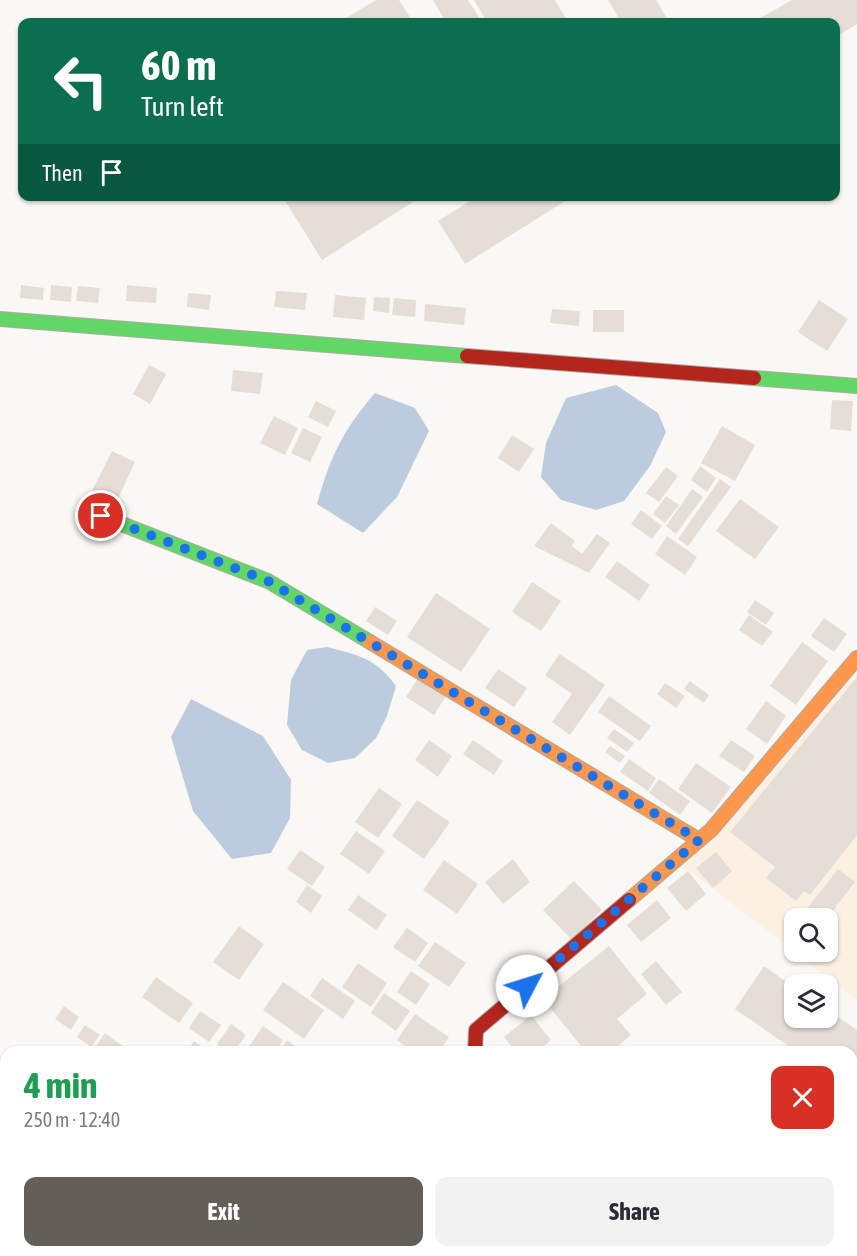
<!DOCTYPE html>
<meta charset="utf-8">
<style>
:root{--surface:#fff;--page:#f2f2f3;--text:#2b2b33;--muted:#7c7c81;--accent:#645e58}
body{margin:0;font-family:"Asap Condensed",sans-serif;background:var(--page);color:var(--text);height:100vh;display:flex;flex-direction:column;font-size:22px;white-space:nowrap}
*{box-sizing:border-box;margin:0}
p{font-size:20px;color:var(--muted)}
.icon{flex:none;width:33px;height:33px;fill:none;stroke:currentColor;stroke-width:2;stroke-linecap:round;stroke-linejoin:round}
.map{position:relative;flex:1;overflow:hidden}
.side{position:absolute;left:0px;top:1046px;width:858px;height:212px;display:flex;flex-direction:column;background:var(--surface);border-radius:18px 18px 0 0;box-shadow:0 2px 4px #0004}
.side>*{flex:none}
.banner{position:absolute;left:18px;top:18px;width:822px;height:183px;border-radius:12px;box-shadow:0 2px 4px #0004;background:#0b6e4f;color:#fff;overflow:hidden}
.fabs{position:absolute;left:784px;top:908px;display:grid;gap:12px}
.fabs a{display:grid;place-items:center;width:54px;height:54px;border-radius:12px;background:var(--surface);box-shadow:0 2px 4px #0004;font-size:30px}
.pin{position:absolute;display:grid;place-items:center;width:51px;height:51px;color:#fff;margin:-26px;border:3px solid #fff;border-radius:50%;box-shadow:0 2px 6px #0007}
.me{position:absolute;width:66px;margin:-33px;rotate:50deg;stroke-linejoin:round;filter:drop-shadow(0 0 4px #0008)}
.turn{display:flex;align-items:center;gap:21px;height:126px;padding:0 24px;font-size:27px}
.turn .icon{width:78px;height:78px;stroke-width:2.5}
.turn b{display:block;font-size:42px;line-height:51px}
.then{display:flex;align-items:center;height:57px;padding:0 24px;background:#0003;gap:12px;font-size:22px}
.round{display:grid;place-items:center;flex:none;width:63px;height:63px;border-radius:12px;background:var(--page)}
.head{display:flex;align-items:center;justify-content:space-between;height:102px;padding:0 24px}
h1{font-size:36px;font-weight:700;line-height:45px;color:#1e9e55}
.action{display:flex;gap:12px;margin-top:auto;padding:12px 24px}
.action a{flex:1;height:69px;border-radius:12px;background:var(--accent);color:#fff;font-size:24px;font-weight:700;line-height:69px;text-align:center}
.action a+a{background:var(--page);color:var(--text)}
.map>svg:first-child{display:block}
.built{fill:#fbf0e2;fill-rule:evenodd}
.water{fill:#bccbde}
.building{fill:#e4ded7}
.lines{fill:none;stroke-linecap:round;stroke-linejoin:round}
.lane-casing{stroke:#afaaa3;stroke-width:15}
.street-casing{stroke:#afaaa3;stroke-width:28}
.fast-casing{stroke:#afaaa3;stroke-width:16}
.slow-casing{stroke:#afaaa3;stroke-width:16}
.jam-casing{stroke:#afaaa3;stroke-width:16}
.lane{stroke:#fefefe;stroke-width:12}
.street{stroke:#fefefe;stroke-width:26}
.fast{stroke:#63d668;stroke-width:14}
.slow{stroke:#ff974d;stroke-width:14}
.jam{stroke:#b3261e;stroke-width:14}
.route{stroke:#1a73e8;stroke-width:10;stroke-dasharray:0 18}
</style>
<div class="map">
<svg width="857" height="1256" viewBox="0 0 857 1256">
<rect width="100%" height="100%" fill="#faf8f5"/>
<g class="built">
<path d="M857 668V1000L685 867ZM795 918H828V951H795Z"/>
<polygon points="448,1251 603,1251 606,1256 443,1256"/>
</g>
<g class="water">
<polygon points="616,385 658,413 666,432 650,466 624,501 596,510 561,500 541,477 546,443 566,398"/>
<path d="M375 393 415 408 429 431 397 497 363 533 317 504C330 457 343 430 375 393Z"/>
<path d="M327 647C358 655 376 658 396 686L387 716 376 738 355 758 328 763 302 750 287 725 291 680 307 650Z"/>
<polygon points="191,699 263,736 291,780 290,818 271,853 232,859 193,811 171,737"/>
</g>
<g class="building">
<polygon points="376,0 399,0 413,22 340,22"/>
<polygon points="433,0 468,0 482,22 446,22"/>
<polygon points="474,0 555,0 568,22 487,22"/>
<polygon points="608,0 656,0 669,22 621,22"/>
<polygon points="792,0 857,0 857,24 836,37 836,22 753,22"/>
<polygon points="282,196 422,196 322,260"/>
<polygon points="478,196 573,196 465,264 438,221"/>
<polygon points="21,285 44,288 43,300 20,298"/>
<polygon points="51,285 72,287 71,302 50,300"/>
<polygon points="127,285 157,288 156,303 126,301"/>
<polygon points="78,286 100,288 98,303 76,301"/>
<polygon points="276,291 307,293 305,310 274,307"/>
<polygon points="188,293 211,295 209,310 187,307"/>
<polygon points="335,295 366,298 364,320 333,317"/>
<polygon points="374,297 390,298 389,313 373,311"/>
<polygon points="394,298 416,300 415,317 392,315"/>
<polygon points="819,300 848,319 827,351 798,332"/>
<polygon points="425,304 466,308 464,325 424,321"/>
<polygon points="552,309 580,311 579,326 550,323"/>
<rect x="593" y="310" width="31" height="22"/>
<polygon points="149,365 166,374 150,404 133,394"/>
<polygon points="233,370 263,373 260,394 231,391"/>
<polygon points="832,400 853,401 851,431 830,429"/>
<polygon points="316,401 336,411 328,427 308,417"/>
<polygon points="274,416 298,428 285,455 260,443"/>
<polygon points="722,426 755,445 735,481 701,463"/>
<polygon points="303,428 322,437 310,462 291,453"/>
<polygon points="512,435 534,449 519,472 498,458"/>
<polygon points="112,451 135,462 116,503 92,491"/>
<polygon points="700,466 716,478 707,492 691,480"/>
<polygon points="666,467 678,476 659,502 646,493"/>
<polygon points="720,479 731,487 688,546 678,539"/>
<polygon points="692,489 703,497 676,534 666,526"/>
<polygon points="666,496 679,505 665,523 653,514"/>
<polygon points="740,499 779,527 755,559 716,531"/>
<polygon points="641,510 662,526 652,539 631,524"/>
<polygon points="551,523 575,541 572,546 582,554 597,534 610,543 589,573 534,546"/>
<polygon points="667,536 697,557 685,575 655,554"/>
<polygon points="617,561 650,585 639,601 605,577"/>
<polygon points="532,582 561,601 541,631 512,612"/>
<polygon points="436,593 490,629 461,672 407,637"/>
<polygon points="755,600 774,613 766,625 747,612"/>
<polygon points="375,607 397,621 388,635 366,621"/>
<polygon points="749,615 773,632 762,646 739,630"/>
<polygon points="824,618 847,634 834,652 811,636"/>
<polygon points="802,642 828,661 796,705 770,686"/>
<polygon points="560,654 605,685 570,735 552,722 572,694 545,675"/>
<polygon points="498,669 527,688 514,707 485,688"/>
<polygon points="857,677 857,835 810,895 804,891 796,901 766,878 775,867 730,832"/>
<polygon points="418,678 446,696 434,715 406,697"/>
<polygon points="690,681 709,695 704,703 684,689"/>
<polygon points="665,683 685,696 676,708 657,694"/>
<polygon points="609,696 651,726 640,741 598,712"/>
<polygon points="766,701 786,716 767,744 746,729"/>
<polygon points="614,729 634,743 627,752 607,738"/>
<polygon points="429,740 452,756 438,777 415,760"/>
<polygon points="473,740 503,761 494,775 463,754"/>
<polygon points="731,740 755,756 744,772 719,756"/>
<polygon points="610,746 625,756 620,763 605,752"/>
<polygon points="629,759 656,778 648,791 620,772"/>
<polygon points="696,763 731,787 712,813 678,789"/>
<polygon points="659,779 690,801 680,815 649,793"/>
<polygon points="379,788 402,804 378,838 355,822"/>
<polygon points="417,800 450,822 424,859 392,836"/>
<polygon points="356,831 385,851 369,874 340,854"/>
<polygon points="300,850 325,867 312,886 287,869"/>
<polygon points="716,852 732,871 713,888 696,868"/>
<polygon points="513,859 530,882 503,904 485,882"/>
<polygon points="444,860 478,884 457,914 423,890"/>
<polygon points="838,869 855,882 827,918 806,918 802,915"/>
<polygon points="688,871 706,894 686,911 667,888"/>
<polygon points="574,881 602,910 572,940 543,910"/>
<polygon points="307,885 322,896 311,913 296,902"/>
<polygon points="358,895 387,915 376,930 348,910"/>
<polygon points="657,900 671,918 641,942 627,925"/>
<polygon points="239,926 264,944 239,980 213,962"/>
<polygon points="407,928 428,943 415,962 393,947"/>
<polygon points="435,942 466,963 449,987 418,966"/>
<polygon points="609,946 647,994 617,1019 631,1035 611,1052 586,1052 543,999"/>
<polygon points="656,961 682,992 666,1005 641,974"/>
<polygon points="358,963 387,983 371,1007 342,987"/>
<polygon points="764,966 795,988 795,1017 828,1017 828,1010 857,1030 857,1093 852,1089 852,1052 797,1052 735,1009"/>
<polygon points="411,971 430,984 416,1005 397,992"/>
<polygon points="156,977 193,1003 179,1023 142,997"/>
<polygon points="322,978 355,1001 343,1019 310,996"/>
<polygon points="283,982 324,1010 304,1039 263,1010"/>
<polygon points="384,993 410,1011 396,1031 371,1013"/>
<polygon points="64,1006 79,1017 71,1030 55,1019"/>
<polygon points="200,1011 221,1025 209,1042 189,1028"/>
<polygon points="415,1014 449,1037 439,1052 414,1052 397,1040"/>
<polygon points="531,1015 551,1040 537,1052 516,1052 504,1037"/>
<polygon points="231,1024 246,1035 234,1052 228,1052 217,1044"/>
<polygon points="85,1025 100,1035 91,1047 77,1037"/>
<polygon points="263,1026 283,1040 275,1052 253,1052 248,1048"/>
<polygon points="105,1033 124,1047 120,1052 104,1052 96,1046"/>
<polygon points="287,1040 303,1052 279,1052"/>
<polygon points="194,1041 209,1052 187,1052"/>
<polygon points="857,1141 857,1222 852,1218 852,1147"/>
<polygon points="97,1251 125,1251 121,1256 104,1256"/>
<polygon points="141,1251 164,1251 160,1256 137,1256"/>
<polygon points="290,1251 326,1251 334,1256 287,1256"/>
<polygon points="336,1251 371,1251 367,1256 343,1256"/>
<polygon points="504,1251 529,1251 522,1256 508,1256"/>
<polygon points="662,1251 713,1251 709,1256 658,1256"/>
</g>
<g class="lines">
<defs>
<polyline id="lane" points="609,1251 613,1256"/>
<polyline id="street" points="386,1256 390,1251"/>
<g id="fast">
<polyline points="0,319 467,356"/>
<polyline points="754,378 857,386"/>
<polyline points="101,516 268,581 370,642"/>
</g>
<g id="slow">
<polyline points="370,642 699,840"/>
<polyline points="629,900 711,830 857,658"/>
</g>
<g id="jam">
<polyline points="467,356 754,378"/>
<polyline points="475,1052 476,1030 629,900"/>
</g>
</defs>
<use href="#lane" class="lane-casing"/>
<use href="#street" class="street-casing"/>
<use href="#fast" class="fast-casing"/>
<use href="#slow" class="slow-casing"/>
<use href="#jam" class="jam-casing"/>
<use href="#lane" class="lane"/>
<use href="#street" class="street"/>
<use href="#fast" class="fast"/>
<use href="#slow" class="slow"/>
<use href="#jam" class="jam"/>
</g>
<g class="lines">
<polyline class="route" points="101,516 268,581 699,840 527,986"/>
</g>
</svg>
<div class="fabs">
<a><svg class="icon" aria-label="search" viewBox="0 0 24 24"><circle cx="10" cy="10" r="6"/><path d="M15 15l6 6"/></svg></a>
<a><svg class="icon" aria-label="layers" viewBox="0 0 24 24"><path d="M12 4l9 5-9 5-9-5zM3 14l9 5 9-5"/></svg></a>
</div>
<div class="pin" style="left:101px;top:516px;background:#d93025"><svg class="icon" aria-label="arrive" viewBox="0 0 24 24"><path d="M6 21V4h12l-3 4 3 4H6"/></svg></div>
<svg class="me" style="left:527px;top:986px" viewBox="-20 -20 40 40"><circle r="19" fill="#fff"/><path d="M0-13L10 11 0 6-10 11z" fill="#1a73e8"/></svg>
<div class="banner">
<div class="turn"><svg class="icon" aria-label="left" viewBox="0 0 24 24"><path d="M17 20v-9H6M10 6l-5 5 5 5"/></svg><div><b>60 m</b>Turn left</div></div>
<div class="then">Then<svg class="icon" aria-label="arrive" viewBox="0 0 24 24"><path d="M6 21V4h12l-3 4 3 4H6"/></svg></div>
</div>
<section class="side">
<div class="head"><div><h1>4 min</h1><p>250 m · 12:40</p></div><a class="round" style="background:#d93025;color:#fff"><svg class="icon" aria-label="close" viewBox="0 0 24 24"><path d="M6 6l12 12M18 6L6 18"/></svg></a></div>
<div class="action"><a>Exit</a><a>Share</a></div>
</section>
</div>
